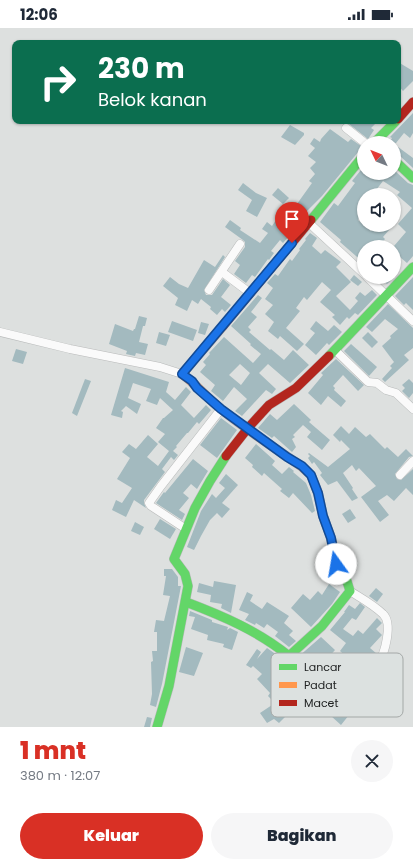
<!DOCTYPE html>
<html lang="id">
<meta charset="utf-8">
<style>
:root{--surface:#fff;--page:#f6f6f7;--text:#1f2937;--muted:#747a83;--accent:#d93025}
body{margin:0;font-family:Poppins,sans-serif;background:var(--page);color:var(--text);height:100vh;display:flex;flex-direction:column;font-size:15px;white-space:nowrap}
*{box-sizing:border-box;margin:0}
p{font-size:13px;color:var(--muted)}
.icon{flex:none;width:22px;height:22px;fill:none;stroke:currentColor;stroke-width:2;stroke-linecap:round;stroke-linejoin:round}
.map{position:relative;height:699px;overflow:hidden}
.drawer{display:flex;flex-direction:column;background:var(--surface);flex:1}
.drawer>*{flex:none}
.guide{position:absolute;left:12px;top:12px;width:389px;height:84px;border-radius:8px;box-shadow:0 1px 3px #0004;background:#0b6e4f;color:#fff;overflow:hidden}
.needle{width:26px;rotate:313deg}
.buttons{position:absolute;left:357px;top:108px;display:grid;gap:8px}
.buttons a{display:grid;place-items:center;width:44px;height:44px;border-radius:50%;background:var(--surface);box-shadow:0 1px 3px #0004;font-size:20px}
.pin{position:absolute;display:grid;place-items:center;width:34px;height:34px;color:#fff;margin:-41px -17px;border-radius:50% 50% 50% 0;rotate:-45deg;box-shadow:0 0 4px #0007}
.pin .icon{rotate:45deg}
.me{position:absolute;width:44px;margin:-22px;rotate:347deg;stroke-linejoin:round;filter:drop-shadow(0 0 3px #0008)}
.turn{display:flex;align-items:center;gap:14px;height:84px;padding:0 20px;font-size:18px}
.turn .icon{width:52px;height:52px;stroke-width:2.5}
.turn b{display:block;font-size:28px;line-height:34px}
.round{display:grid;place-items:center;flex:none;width:42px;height:42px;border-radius:21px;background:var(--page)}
.summary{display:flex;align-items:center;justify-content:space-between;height:68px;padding:0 20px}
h1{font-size:24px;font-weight:800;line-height:30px;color:var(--accent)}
.button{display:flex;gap:8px;margin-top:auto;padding:8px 20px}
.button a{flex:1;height:46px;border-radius:24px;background:var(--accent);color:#fff;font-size:16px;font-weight:800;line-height:46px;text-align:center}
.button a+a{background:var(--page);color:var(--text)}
.status{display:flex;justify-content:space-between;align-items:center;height:28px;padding:0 20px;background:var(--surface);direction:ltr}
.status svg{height:11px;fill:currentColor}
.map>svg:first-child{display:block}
.building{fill:#a3babf;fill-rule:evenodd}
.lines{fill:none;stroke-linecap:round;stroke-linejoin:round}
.street-casing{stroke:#b8baba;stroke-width:9}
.fast-casing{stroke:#b8baba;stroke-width:10}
.slow-casing{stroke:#b8baba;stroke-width:10}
.jam-casing{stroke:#b8baba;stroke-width:10}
.street{stroke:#fafafa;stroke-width:8}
.fast{stroke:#63d668;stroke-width:9}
.slow{stroke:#ff974d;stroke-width:9}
.jam{stroke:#b3261e;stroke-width:9}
.route-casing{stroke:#114b97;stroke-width:10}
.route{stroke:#1a73e8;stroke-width:7}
.key{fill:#dce1e0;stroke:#a4a8a7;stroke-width:1}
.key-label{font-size:11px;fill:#212323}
</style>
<div class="status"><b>12:06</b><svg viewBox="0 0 49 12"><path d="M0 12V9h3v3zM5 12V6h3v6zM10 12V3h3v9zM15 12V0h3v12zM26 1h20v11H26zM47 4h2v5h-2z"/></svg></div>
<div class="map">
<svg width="413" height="699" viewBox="0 0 413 699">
<rect width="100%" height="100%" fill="#dde0df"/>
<g class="building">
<polygon points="398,34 413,43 413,53 403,63 398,57"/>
<polygon points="413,85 413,105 410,110 404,105 396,115 389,115 392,110 390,109"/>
<polygon points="343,93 378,93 371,100 374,102 368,111 349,96"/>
<polygon points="290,97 304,105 304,107 295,117 281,109"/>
<polygon points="330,101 348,114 351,111 364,120 359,123 322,168 299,191 302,193 283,215 280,212 271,223 274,225 269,232 268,231 255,249 252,247 246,255 234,246 240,237 235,233 245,219 245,214 243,212 225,199 230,192 241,200 240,202 260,215 268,205 262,201 267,194 272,198 278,189 284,194 312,155 309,153 315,146 310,140 316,134 308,128 315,120 310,116 314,110 320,114 321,111"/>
<polygon points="394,116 413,130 413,140 399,127 394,125"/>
<polygon points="361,142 364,145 394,145 394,142 408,155 413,157 413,228 407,235 394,224 394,218 406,204 398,196 412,180 397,167 400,164 383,153 373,166 370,164 368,167 364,167 364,172 360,177 364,180 364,183 358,192 364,197 371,203 375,197 382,197 389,202 383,209 385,211 378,219 364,219 364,235 340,214 341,212 320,194 334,175 338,178 355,155 352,153"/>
<polygon points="243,155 256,165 267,170 257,189 246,183 252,172 238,162"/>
<polygon points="278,160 289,170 283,176 272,167"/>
<polygon points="310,205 317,210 312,218 321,226 325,222 341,234 336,239 351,254 336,268 350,282 358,273 355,270 360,264 365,268 372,262 377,267 358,287 355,285 349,291 347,289 340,297 332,289 335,287 320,274 331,262 322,254 307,272 304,269 296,280 300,283 286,300 304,316 297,323 280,308 278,311 268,303 274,294 265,286 273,277 265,271 273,260 267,255 275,246 278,248 290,231 292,233 300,222 299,221 306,212 305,211"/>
<polygon points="223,227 225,229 204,262 206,267 212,267 223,251 230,257 221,269 231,277 225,284 222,281 217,287 210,281 211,279 201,271 198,276 192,272 187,283 175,277 178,270 163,258 170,249 179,256 188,260 204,232 215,239"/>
<polygon points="354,247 362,254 358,258 350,252"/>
<polygon points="379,249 394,249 387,256"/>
<polygon points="413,249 413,282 406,275 404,277 395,268"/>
<path d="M258 267 262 270 251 284 257 289 248 299 251 302 249 304 270 322 271 321 284 332 293 322 309 337 290 355 268 336 259 345 276 361 272 366 266 362 242 388 235 383 247 371 234 359 223 373 211 363 215 357 200 344 206 337 203 334 210 326 209 325 224 309 253 335 261 326 250 317 251 316 231 298ZM240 336 250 345 241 357 229 347Z"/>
<polygon points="388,276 413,300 413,320 404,327 409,332 385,354 382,351 392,340 390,338 394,334 382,318 391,310 390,308 398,301 385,291 372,304 366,299"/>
<polygon points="139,288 147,290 145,298 143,298 139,314 148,316 145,327 136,325 135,328 126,326 127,323 109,316 115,296 133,303 134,301 135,301"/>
<polygon points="172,293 197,302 193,313 168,304"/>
<polygon points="316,293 328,303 334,297 342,304 329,317 327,315 316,327 305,317 315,305 310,301"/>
<polygon points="201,294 209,296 205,307 198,305"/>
<polygon points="159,304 170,307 166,318 156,315"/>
<polygon points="368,304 378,314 372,320 362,310"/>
<polygon points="351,316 377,339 369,348 344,323"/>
<polygon points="16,321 27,324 23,336 12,333"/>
<polygon points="336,331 364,357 358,363 343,347 333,358 335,360 334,362 346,373 341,379 328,368 321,377 308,365 323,347 321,345"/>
<polygon points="125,340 169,354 166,364 175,372 186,359 191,364 181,377 194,390 206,377 211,382 199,396 197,394 188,405 187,405 176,418 177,419 173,423 178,427 174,432 171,429 162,441 165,444 144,472 144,475 146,480 134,472 126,489 112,482 116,472 122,475 132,460 117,451 130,430 122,424 129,416 136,421 148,407 158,416 147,429 158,438 169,423 158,414 165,406 156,400 163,390 164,390 173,382 160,370 157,377 146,373 151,361 133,355 128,370 141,376 137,386 126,378 121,383 123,384 122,390 111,387"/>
<polygon points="85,351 91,353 77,388 72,385"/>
<polygon points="409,351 413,355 413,365 409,370 402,363 405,360 402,357"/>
<polygon points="294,376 311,392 309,394 330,412 322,422 307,409 311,404 303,397 293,407 295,409 292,411 296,419 292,424 274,408 272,410 258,400 270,386 277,392"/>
<polygon points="221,390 237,402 217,430 200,417"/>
<polygon points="341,398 349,406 355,399 366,409 370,406 385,421 387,419 398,429 406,421 413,428 409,429 395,446 397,451 401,452 413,441 413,467 406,460 394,473 387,467 378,473 389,487 380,494 361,469 376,458 359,440 356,443 352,437 343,445 353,460 352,461 358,470 352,473 337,453 328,457 320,447 322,445 314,434 312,436 308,430 310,428 308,426 309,425 328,439 350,421 341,412 340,414 333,407"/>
<polygon points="256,416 275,433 272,437 282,446 289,439 294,443 293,444 306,455 311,467 315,483 312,485 293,465 289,470 280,463 282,461 264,445 262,448 252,439 253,437 245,430"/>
<polygon points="193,431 208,443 197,461 191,456 183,465 189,470 179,482 185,486 182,492 156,475 164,464 165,465"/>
<polygon points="226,446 238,457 222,475 230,481 222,490 217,485 210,492 201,508 194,522 187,519 201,483 212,466 216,470 225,460 219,455"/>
<polygon points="350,481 356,490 348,495 342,486"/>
<polygon points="160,491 176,501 170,511 154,501"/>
<polygon points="135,494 144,499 140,507 131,503"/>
<polygon points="164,541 172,541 178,549 178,558 181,558 162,656 156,679 150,677 152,666 151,634 153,633 152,623 157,623 157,604 154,604 156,592 164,593 170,568 163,567 166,548 164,548"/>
<polygon points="331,543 338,549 331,556 324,551"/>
<polygon points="214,553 236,557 231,585 221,580 222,576 210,574 211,567 197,564 199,555 213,559"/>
<polygon points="329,556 340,564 332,576 311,599 291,580 303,566 310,572 318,563 322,567"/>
<polygon points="376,560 383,566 377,574 369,568"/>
<polygon points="247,564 253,567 250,573 262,581 267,574 289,588 284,595 293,603 289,607 296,613 289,619 275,608 278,604 267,596 264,600 256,595 255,597 245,592 249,586 239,582"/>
<polygon points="360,575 365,579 356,592 352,590 343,601 353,608 358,602 363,606 377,590 382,595 376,601 382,607 370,620 377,626 372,634 368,638 363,634 350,650 362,661 376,647 389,657 372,680 347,661 334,674 349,687 341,697 310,669 317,662 323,661 324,655 298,629 321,609 335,622 321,638 336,651 348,639 345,637 350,632 340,623 346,615 330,602 345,584 344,584 349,577 355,581"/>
<polygon points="190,583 212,592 212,594 228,599 227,602 230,600 238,604 232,622 223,619 224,616 207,612 208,607 191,601 195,589 189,588"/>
<polygon points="186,619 203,625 194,648 179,644"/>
<polygon points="267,620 291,637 278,652 286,660 300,646 306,652 299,660 307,667 279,695 274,691 267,695 260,685 275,675 268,668 270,665 257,651 262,646 253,638 251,640 246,637 257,621 261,624 257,631"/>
<polygon points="147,689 152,690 150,699 144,699"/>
</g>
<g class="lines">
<defs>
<g id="street">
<polyline points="346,100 365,115"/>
<polyline points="309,195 364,246"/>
<polyline points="222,244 250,265"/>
<polyline points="367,249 413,293"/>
<polyline points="209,262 240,216"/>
<polyline points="0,304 70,321 160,339 182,346"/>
<polyline points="335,322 368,354 377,355 386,362 396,365 413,381"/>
<polyline points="400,447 413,433"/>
<polyline points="186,501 151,478 149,475 161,458 221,381"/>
<path d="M350 563C361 570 374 577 383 586 393 595 385 626 378 635 373 642 367 648 361 653"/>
<polyline points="289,628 319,657"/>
</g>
<g id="fast">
<polyline points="374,115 396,93"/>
<polyline points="394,132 413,150"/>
<polyline points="311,192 364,127"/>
<polyline points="329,328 413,239"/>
<path d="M186 574C223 588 258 603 289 628L322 598 350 563 345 547 337 536 335 527"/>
<polyline points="157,699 169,658 188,558 185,546 174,531 195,480 210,453 226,428"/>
</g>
<path id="slow" d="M223 298 182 346C196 356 207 370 221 381 246 401 274 420 301 438L311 447 318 465 323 488 331 510 335 527"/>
<g id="jam">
<polyline points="398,91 413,74"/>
<polyline points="223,298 311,192"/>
<polyline points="226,428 248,400 269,377 296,360 329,328"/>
</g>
</defs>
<use href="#street" class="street-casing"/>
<use href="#fast" class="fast-casing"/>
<use href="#slow" class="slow-casing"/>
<use href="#jam" class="jam-casing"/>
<use href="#street" class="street"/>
<use href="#fast" class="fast"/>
<use href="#slow" class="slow"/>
<use href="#jam" class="jam"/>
</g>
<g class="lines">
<defs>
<polyline id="route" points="292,215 182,346 192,353 197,360 221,381 287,429 302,438 311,447 318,465 323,488 331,510 336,536"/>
</defs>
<use href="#route" class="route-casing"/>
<use href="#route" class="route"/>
</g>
<rect x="271" y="625" width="132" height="64" rx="6" class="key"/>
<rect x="279" y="636" width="18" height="6" fill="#63d668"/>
<rect x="279" y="654" width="18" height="6" fill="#ff974d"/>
<rect x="279" y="672" width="18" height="6" fill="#b3261e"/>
<g class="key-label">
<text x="304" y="643">Lancar</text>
<text x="304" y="661">Padat</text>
<text x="304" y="679">Macet</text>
</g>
</svg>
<div class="buttons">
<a><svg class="needle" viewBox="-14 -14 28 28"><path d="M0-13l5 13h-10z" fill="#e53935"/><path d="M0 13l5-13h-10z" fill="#747a83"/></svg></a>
<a><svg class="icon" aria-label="sound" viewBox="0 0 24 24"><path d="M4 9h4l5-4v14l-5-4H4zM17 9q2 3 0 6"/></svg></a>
<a><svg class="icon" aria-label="search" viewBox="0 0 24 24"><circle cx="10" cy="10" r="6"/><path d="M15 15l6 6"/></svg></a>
</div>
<div class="pin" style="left:292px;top:215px;background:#d93025"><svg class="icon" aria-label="arrive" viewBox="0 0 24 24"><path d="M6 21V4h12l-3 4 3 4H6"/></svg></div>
<svg class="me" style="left:336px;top:536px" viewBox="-20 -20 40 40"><circle r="19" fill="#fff"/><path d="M0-13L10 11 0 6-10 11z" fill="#1a73e8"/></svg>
<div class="guide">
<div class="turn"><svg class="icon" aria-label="right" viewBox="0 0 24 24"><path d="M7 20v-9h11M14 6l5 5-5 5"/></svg><div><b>230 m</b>Belok kanan</div></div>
</div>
</div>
<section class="drawer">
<div class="summary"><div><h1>1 mnt</h1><p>380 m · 12:07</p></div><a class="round"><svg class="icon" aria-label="close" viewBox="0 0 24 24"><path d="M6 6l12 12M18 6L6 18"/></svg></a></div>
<div class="button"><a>Keluar</a><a>Bagikan</a></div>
</section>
